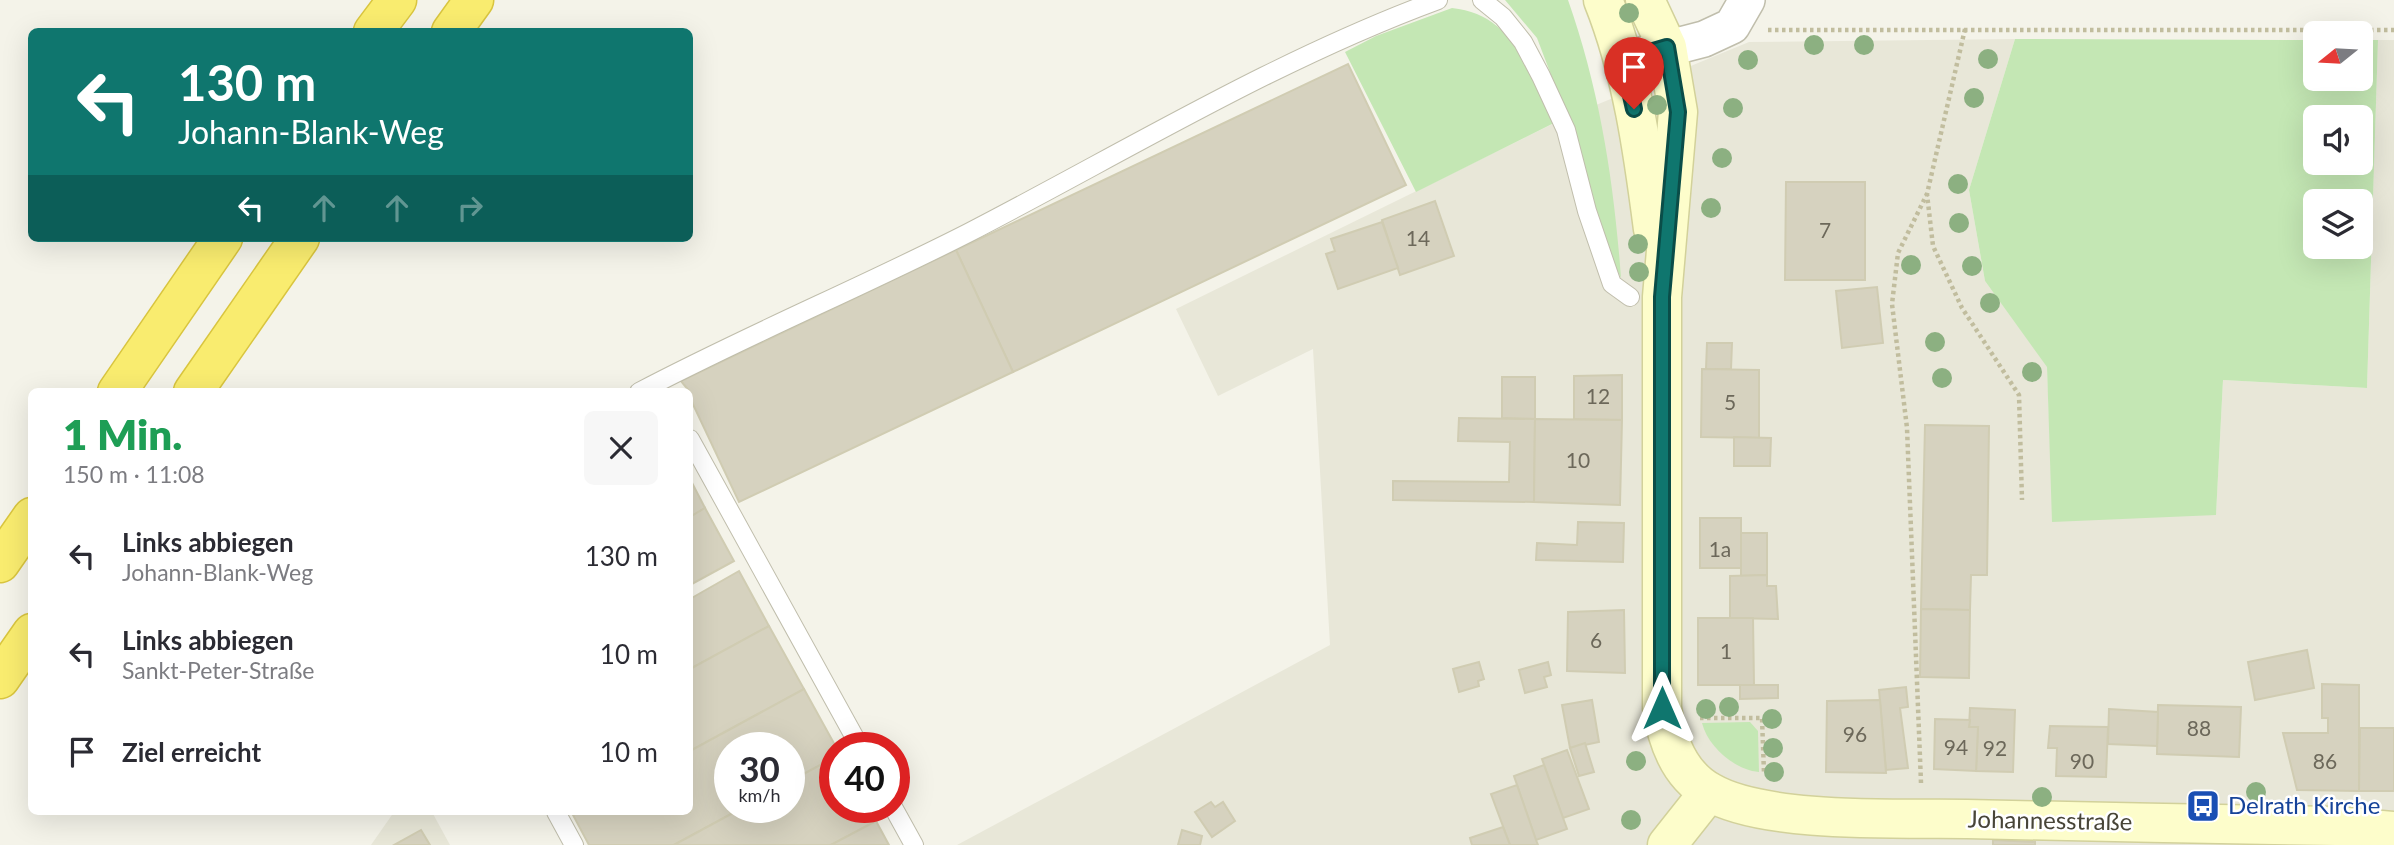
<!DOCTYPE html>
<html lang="de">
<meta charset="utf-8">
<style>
:root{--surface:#fff;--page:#f7f7f7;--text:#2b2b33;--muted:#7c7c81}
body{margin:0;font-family:Lato,sans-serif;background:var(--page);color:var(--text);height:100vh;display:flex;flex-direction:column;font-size:26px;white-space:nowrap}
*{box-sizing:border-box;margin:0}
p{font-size:23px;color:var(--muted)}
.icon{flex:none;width:38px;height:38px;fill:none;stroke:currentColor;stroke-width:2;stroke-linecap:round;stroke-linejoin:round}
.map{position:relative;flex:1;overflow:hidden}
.sheet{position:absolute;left:28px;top:388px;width:665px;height:427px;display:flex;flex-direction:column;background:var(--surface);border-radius:10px;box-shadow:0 7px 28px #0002}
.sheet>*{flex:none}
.top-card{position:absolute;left:28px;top:28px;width:665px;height:214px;border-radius:10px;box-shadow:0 7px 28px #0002;background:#0f766e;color:#fff;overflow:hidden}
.needle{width:46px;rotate:252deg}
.controls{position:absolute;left:2303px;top:21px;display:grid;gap:14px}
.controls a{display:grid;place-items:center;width:70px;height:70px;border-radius:10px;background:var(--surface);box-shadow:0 7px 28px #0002;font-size:35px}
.speed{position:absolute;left:714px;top:732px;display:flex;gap:14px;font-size:35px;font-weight:700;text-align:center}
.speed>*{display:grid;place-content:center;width:91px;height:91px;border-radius:50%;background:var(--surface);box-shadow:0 7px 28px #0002;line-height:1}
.speed small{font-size:18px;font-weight:400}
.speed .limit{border:10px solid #d22;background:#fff;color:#111}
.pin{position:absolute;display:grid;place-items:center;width:60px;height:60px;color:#fff;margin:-72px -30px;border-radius:50% 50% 50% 0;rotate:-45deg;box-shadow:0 0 7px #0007}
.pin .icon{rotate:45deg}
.me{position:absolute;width:77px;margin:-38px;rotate:0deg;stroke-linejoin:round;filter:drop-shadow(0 0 5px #0008)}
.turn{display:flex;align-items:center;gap:24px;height:147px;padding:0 35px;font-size:32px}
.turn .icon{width:91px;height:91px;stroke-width:2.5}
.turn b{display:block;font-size:49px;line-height:60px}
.lanes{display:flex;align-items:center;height:66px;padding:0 35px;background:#0003;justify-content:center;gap:35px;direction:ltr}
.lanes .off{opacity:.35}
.round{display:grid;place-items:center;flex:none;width:74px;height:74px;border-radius:10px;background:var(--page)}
.headline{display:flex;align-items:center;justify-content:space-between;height:119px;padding:0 35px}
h1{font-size:42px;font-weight:800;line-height:52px;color:#1e9e55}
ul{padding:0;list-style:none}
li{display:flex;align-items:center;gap:21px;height:98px;padding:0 35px}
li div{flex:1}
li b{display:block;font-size:26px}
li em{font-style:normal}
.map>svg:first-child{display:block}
.residential{fill:#e8e7d8}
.green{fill:#c4e7b4;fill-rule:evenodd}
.building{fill:#d6d2bf;stroke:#d0ccb2;stroke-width:2}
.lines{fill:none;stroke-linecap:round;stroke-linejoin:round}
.lane-casing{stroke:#c0beac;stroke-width:20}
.street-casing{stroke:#c0beac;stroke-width:38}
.secondary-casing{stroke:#d2d19a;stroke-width:41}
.highway-casing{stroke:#d9c53f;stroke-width:41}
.path{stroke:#c1bd9e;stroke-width:4.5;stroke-dasharray:3.5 3.5;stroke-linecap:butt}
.lane{stroke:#fff;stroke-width:18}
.street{stroke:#fff;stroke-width:35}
.secondary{stroke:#fdfdcb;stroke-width:38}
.highway{stroke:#f9ec6f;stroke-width:38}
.tree{fill:#8cb081}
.route-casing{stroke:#0a4d48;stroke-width:18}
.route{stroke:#0f766e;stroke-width:12}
.labels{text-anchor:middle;stroke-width:5;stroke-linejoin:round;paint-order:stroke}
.number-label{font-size:21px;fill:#6c685a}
.transit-label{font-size:24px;fill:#164399;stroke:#fff;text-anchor:start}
.street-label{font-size:24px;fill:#484538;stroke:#fff}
</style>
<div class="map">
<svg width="2394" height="845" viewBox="0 0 2394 845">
<rect width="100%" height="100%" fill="#f4f3e9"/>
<g class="residential">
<polygon points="2015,39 1969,190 1985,281 2047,366 2053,521 2216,514 2223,380 2367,388 2378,40 2394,40 2394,845 957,845 1330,645 1313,349 1218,396 1176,309 1567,117 1749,42"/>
<polygon points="394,812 432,812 450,845 371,845"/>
</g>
<g class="green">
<path d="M1505 0H1568C1600 91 1614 182 1621 278L1608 252 1567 117 1537 38Z"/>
<path d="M1452 8C1514 14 1532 74 1554 123L1416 192 1345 52 1376 36Z"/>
<path d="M2015 39 2315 40V79H2361V40H2378L2367 388 2223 380 2216 515 2052 522 2047 367 1985 281 1969 190ZM2361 117V163H2315V117ZM2361 201V247H2315V201Z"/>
<path d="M1750 722 1758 731 1759 772C1735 770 1708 747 1702 723Z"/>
</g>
<g class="building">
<polygon points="1348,64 1406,185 1013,372 956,250"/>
<polygon points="1786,182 1865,182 1865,280 1785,280"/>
<polygon points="1435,201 1454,256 1400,275 1382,220"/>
<polygon points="1382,222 1398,268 1338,289 1326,254 1335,251 1331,239"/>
<polygon points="956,250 1013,372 739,502 690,398 690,392 681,381"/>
<polygon points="1877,287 1883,343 1842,348 1836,291"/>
<polygon points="1707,343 1732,343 1731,369 1706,369"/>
<polygon points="1702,369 1759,370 1759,438 1701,437"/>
<polygon points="1622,375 1622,420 1574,419 1574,376"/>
<polygon points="1502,377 1535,377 1535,419 1502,418"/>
<polygon points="1459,418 1535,419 1534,502 1393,500 1393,481 1509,482 1510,442 1458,441"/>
<polygon points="1535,419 1622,420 1620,505 1534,502"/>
<polygon points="1925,425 1989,426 1987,575 1971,575 1970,610 1921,609"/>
<polygon points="1734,437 1771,438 1770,466 1734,466"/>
<polygon points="690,479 705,508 690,517"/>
<polygon points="705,508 734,561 690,585 690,517"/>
<rect x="1700" y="518" width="41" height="50"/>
<polygon points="1578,522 1624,523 1623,562 1536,560 1537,543 1577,545"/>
<polygon points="1741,533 1767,533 1767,575 1741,576"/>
<polygon points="739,571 769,626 690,669 690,599"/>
<polygon points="1767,575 1767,586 1776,586 1778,619 1730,618 1730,576"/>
<polygon points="1921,609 1970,610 1969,678 1920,677"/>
<polygon points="1624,610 1625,673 1567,671 1568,612"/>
<polygon points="1698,618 1753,618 1754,685 1698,685"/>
<polygon points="769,626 804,689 690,751 690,669"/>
<polygon points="2307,650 2314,688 2255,700 2248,662"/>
<polygon points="1479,662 1484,679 1478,681 1479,686 1459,692 1453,669"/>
<polygon points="1548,662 1551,675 1544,677 1547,687 1525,693 1519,670"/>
<polygon points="2322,684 2359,685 2359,791 2297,790 2283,733 2328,733 2328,718 2322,718"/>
<polygon points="1740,685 1778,685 1778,698 1740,699"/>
<polygon points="1906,687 1908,707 1900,708 1908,768 1886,770 1879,690"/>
<polygon points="804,689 836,747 835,757 789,782 789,747 730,747 730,807 744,807 674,845 589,845 573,815 579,812 690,812 690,751"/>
<polygon points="1592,700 1599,742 1570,748 1562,705"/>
<polygon points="1880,700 1886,773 1826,772 1827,701"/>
<polygon points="2158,705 2241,707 2239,757 2157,754"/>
<polygon points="1970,708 2015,710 2013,772 1976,771 1978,727 1969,727"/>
<polygon points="2109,709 2158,712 2157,746 2108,744"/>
<polygon points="1935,719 1970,720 1969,727 1978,727 1976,771 1934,769"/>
<polygon points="2050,726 2108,727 2106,777 2056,776 2057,748 2048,748"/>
<polygon points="2360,728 2394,728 2394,791 2359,791"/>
<polygon points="1585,743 1594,772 1579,776 1570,748"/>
<polygon points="1567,750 1589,809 1563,818 1542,759"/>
<polygon points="835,757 835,807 868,807 876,821 831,845 674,845 744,807 789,807 789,782"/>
<polygon points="1544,765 1567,829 1536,840 1514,776"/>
<polygon points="1517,785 1536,840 1538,845 1510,845 1491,794"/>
<polygon points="1211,802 1215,807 1223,802 1235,821 1212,837 1195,812"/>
<polygon points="876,821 889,845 831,845"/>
<polygon points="1503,827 1510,845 1472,845 1470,838"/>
<polygon points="421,830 430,845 394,845"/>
<polygon points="1182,830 1202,836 1200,845 1178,845"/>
<polygon points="1993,840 2035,842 2035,845 1993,845"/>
</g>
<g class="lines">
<defs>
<g id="lane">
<polyline points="1482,0 1503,17 1523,42 1541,76 1566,130 1587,211 1612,284 1630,297"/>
<path d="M639 392C747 335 860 288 968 233 1123 153 1275 60 1438 0"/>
<polyline points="690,439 860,747"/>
<polyline points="893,807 914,845"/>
<polyline points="556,812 574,845"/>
</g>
<polyline id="street" points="1623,60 1704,39 1732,26 1747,0"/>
<g id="secondary">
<path d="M1603 0C1632 72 1643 152 1653 229"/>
<path d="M1645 0 1667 47 1678 112 1662 297V708C1667 741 1679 775 1710 792 1765 824 1901 818 1967 819 2090 822 2214 824 2337 826L2394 831"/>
<polyline points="1667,845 1709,792"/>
</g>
<g id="highway">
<polyline points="373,32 397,0"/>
<polyline points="451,32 474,0"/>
<polyline points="117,392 223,238"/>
<polyline points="193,392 300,238"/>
<polyline points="0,563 32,517"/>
<polyline points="0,679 32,633"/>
</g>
</defs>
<use href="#lane" class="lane-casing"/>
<use href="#street" class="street-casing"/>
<use href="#secondary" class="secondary-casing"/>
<use href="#highway" class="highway-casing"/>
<g class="path">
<polyline points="1965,29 1927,194 1933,246 1962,308 2019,395 2022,500"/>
<polyline points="1768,30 2394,30"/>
<polyline points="1700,718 1762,718 1764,773"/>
<polyline points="1921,783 1907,428 1892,304 1898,253 1927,194"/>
</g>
<use href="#lane" class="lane"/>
<use href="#street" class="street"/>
<use href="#secondary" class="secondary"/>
<use href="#highway" class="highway"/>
</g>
<g class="tree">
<circle cx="1629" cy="13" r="10"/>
<circle cx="1814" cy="45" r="10"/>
<circle cx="1864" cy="45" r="10"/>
<circle cx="1988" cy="59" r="10"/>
<circle cx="1748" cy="60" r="10"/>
<circle cx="1974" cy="98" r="10"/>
<circle cx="1657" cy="105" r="10"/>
<circle cx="1733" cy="108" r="10"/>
<circle cx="1722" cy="158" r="10"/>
<circle cx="1958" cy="184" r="10"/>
<circle cx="1711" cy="208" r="10"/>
<circle cx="1959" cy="223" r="10"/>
<circle cx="1638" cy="244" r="10"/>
<circle cx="1911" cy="265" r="10"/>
<circle cx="1972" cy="266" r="10"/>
<circle cx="1639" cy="272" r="10"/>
<circle cx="1990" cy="303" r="10"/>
<circle cx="1935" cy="342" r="10"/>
<circle cx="2032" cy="372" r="10"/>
<circle cx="1942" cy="378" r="10"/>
<circle cx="1729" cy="707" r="10"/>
<circle cx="1706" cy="709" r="10"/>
<circle cx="1772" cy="719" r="10"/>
<circle cx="1773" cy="748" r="10"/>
<circle cx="1636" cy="761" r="10"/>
<circle cx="1774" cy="772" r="10"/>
<circle cx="2256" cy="792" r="10"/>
<circle cx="2042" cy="797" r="10"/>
<circle cx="1631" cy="820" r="10"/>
</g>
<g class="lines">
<defs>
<polyline id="route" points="1634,109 1623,60 1667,47 1678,112 1662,297 1662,708"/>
</defs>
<use href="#route" class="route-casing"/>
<use href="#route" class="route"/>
</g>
<defs>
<symbol id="bus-square" viewBox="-11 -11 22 22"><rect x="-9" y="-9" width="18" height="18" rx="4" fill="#1a4fb4" stroke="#fff"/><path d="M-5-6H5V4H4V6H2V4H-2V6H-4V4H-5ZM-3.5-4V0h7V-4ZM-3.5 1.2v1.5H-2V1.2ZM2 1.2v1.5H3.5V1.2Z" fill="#fff"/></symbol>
</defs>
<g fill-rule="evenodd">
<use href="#bus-square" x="2184" y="787" width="38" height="38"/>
</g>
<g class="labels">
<g class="number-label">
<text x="1825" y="238">7</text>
<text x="1418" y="246">14</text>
<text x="1598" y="404">12</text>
<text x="1730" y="410">5</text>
<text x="1578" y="468">10</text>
<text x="1720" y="557">1a</text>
<text x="1596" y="648">6</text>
<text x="1726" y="659">1</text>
<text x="2199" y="736">88</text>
<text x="1855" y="742">96</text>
<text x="1956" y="755">94</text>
<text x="1995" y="756">92</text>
<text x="2082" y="769">90</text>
<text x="2325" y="769">86</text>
</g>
<g class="transit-label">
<text x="2228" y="814">Delrath Kirche</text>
</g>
<g class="street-label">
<text transform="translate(2050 821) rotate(1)" y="8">Johannesstraße</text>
</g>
</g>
</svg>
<div class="controls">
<a><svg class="needle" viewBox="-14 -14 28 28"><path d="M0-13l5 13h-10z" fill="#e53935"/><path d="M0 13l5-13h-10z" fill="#7c7c81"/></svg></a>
<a><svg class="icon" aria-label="sound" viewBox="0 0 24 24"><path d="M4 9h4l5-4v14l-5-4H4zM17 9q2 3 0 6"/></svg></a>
<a><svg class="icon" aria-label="layers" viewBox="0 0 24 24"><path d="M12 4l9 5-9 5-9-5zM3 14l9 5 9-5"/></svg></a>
</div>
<div class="speed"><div>30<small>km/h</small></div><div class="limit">40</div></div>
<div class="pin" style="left:1634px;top:109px;background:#d93025"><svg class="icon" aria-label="arrive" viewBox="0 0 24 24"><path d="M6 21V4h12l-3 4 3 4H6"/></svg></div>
<svg class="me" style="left:1662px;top:708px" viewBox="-20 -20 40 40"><path d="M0-17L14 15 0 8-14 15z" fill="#0f766e" stroke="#fff" stroke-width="4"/></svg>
<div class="top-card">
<div class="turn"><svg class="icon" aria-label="left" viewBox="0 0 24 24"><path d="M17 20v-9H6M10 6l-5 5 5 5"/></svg><div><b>130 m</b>Johann-Blank-Weg</div></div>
<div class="lanes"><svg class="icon" aria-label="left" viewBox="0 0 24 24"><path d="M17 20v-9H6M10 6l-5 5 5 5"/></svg><svg class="icon off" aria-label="ahead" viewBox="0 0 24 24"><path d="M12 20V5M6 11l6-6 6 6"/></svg><svg class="icon off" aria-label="ahead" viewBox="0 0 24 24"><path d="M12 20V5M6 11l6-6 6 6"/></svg><svg class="icon off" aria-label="right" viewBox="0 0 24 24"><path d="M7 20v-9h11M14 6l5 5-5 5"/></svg></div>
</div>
<section class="sheet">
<div class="headline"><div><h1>1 Min.</h1><p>150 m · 11:08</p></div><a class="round"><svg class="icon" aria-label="close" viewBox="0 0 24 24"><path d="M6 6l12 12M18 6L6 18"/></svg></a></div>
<ul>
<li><svg class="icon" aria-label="left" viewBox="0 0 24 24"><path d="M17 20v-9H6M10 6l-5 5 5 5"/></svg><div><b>Links abbiegen</b><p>Johann-Blank-Weg</p></div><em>130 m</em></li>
<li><svg class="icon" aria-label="left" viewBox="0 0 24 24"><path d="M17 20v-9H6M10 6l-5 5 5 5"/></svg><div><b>Links abbiegen</b><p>Sankt-Peter-Straße</p></div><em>10 m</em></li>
<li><svg class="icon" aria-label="arrive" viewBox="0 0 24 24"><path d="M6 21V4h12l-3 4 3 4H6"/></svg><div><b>Ziel erreicht</b></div><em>10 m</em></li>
</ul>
</section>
</div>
